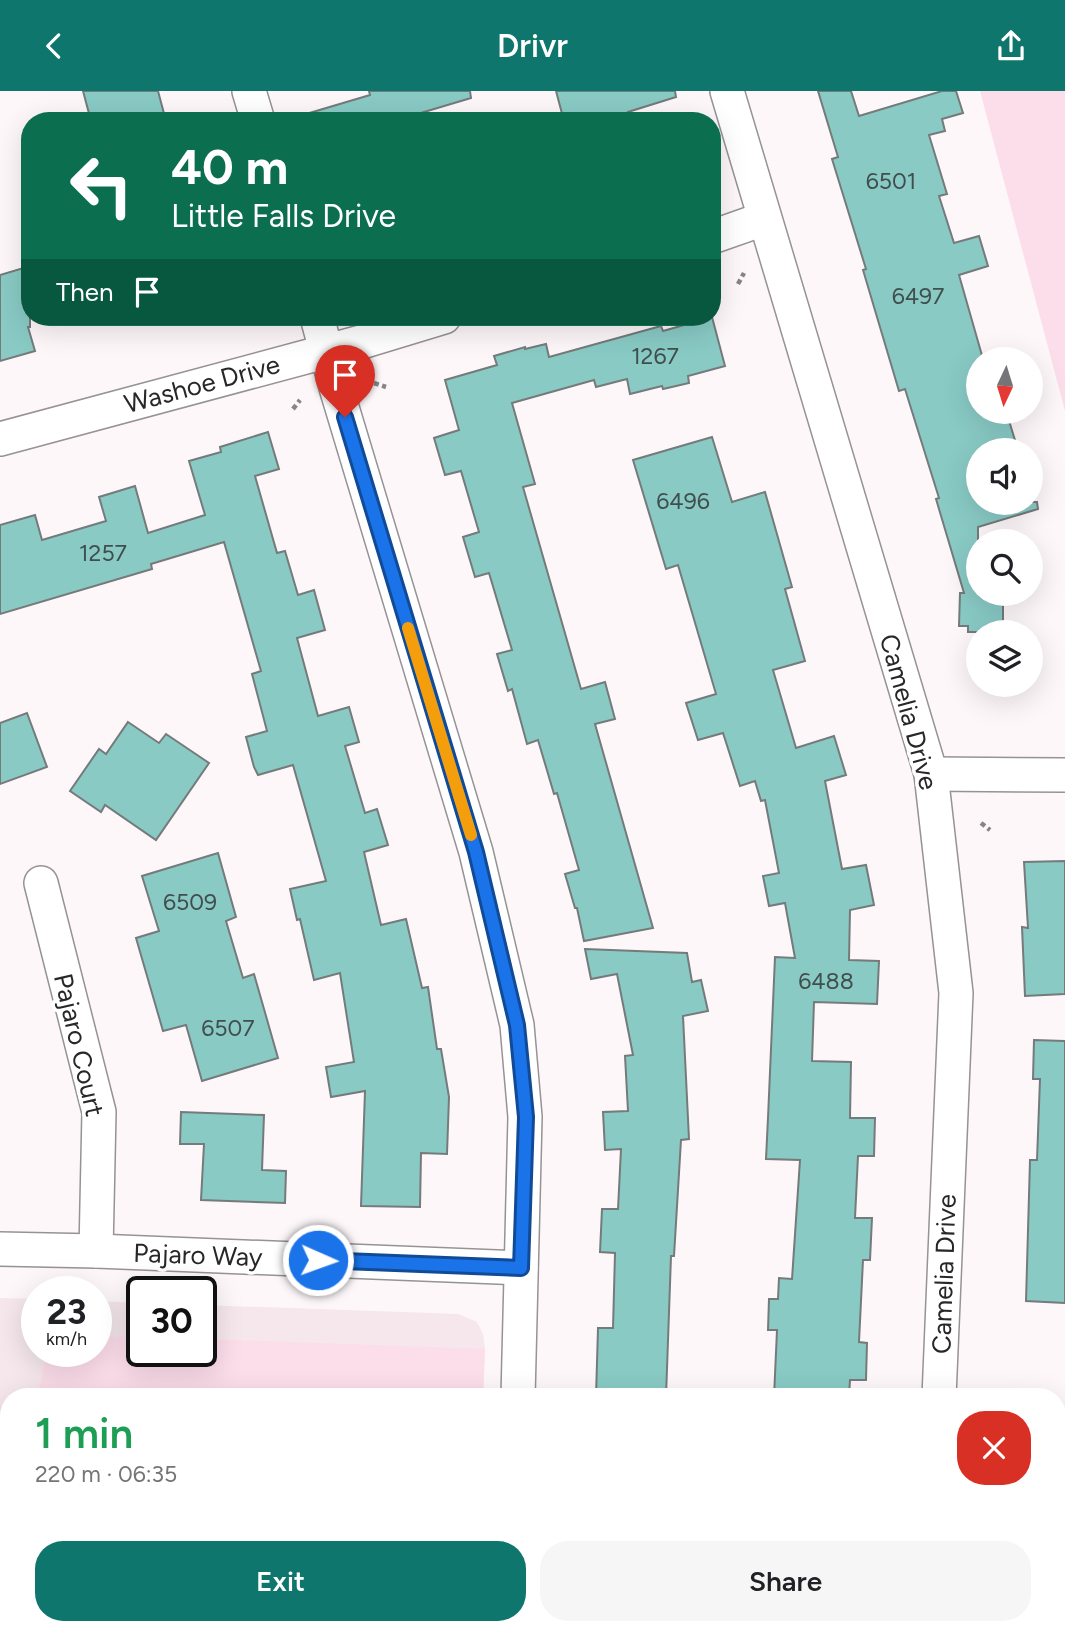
<!DOCTYPE html>
<meta charset="utf-8">
<style>
:root{--surface:#fff;--page:#f6f6f6;--text:#202124;--muted:#757577;--accent:#0f766e}
body{margin:0;font-family:Figtree,sans-serif;background:var(--page);color:var(--text);height:100vh;display:flex;flex-direction:column;font-size:26px;white-space:nowrap}
*{box-sizing:border-box;margin:0}
p{font-size:23px;color:var(--muted)}
.icon{flex:none;width:38px;height:38px;fill:none;stroke:currentColor;stroke-width:2;stroke-linecap:round;stroke-linejoin:round}
.map{position:relative;flex:1;overflow:hidden}
.panel{position:absolute;left:0px;top:1297px;width:1066px;height:247px;display:flex;flex-direction:column;background:var(--surface);border-radius:28px 28px 0 0;box-shadow:0 7px 28px #0002}
.panel>*{flex:none}
.guide{position:absolute;left:21px;top:21px;width:700px;height:214px;border-radius:28px;box-shadow:0 7px 28px #0002;background:#0b6e4f;color:#fff;overflow:hidden}
.needle{width:46px;rotate:184deg}
.tools{position:absolute;left:966px;top:256px;display:grid;gap:14px}
.tools a{display:grid;place-items:center;width:77px;height:77px;border-radius:50%;background:var(--surface);box-shadow:0 7px 28px #0002;font-size:35px}
.speed{position:absolute;left:21px;top:1185px;display:flex;gap:14px;font-size:35px;font-weight:700;text-align:center}
.speed>*{display:grid;place-content:center;width:91px;height:91px;border-radius:50%;background:var(--surface);box-shadow:0 7px 28px #0002;line-height:1}
.speed small{font-size:18px;font-weight:400}
.speed .limit{border:4px solid #111;border-radius:10px;background:#fff;color:#111}
.pin{position:absolute;display:grid;place-items:center;width:60px;height:60px;color:#fff;margin:-72px -30px;border-radius:50% 50% 50% 0;rotate:-45deg;box-shadow:0 0 7px #0007}
.pin .icon{rotate:45deg}
.me{position:absolute;width:77px;margin:-38px;rotate:92deg;stroke-linejoin:round;filter:drop-shadow(0 0 5px #0008)}
.turn{display:flex;align-items:center;gap:24px;height:147px;padding:0 35px;font-size:32px}
.turn .icon{width:91px;height:91px;stroke-width:2.5}
.turn b{display:block;font-size:49px;line-height:60px}
.then{display:flex;align-items:center;height:66px;padding:0 35px;background:#0003;gap:14px;font-size:26px}
.round{display:grid;place-items:center;flex:none;width:74px;height:74px;border-radius:28px;background:var(--page)}
.headline{display:flex;align-items:center;justify-content:space-between;height:119px;padding:0 35px}
h1{font-size:42px;font-weight:600;line-height:52px;color:#1e9e55}
.primary-button{display:flex;gap:14px;margin-top:auto;padding:14px 35px}
.primary-button a{flex:1;height:80px;border-radius:28px;background:var(--accent);color:#fff;font-size:28px;font-weight:600;line-height:80px;text-align:center}
.primary-button a+a{background:var(--page);color:var(--text)}
header{display:flex;justify-content:space-between;align-items:center;height:91px;padding:0 35px;background:var(--accent);color:#fff;font-size:32px;font-weight:600}
.map>svg:first-child{display:block}
.built{fill:#f5e7ec}
.green{fill:#fcddea}
.building{fill:#89cac5;stroke:#757a7a;stroke-width:2}
.lines{fill:none;stroke-linecap:round;stroke-linejoin:round}
.minor-casing{stroke:#979294;stroke-width:36}
.path{stroke:#888586;stroke-width:4.5;stroke-dasharray:5 3.5;stroke-linecap:butt}
.minor{stroke:#fff;stroke-width:33}
.route-casing{stroke:#114b97;stroke-width:18}
.route{stroke:#1a73e8;stroke-width:12}
.slow{stroke:#f59e0b;stroke-width:12}
.labels{text-anchor:middle;stroke-width:7;stroke-linejoin:round;paint-order:stroke}
.number-label{font-size:23px;fill:#404f4e}
.street-label{font-size:26px;fill:#282627;stroke:#fff}
</style>
<header><svg class="icon" aria-label="back" viewBox="0 0 24 24"><path d="M15 5l-7 7 7 7"/></svg>Drivr<svg class="icon" aria-label="share" viewBox="0 0 24 24"><path d="M12 15V3M7 8l5-5 5 5M5 13v7h14v-7"/></svg></header>
<div class="map">
<svg width="1065" height="1543" viewBox="0 0 1065 1543">
<rect width="100%" height="100%" fill="#fdf7f9"/>
<polygon class="built" points="0,1207 37,1208 37,1260 96,1260 96,1210 142,1212 142,1260 201,1260 201,1214 458,1223 477,1231 483,1243 485,1258 483,1305 9,1306 9,1535 469,1535 469,1543 0,1543"/>
<g class="green">
<polygon points="980,0 1065,0 1065,320"/>
<polygon points="96,1245 142,1246 142,1260 201,1260 201,1248 485,1258 483,1305 38,1305 47,1260 96,1260"/>
<polygon points="0,1315 9,1320 9,1535 469,1535 469,1543 0,1543"/>
</g>
<g class="building">
<polygon points="83,0 158,0 166,30 91,30"/>
<polygon points="369,0 470,0 471,7 394,30 307,30 306,23 370,4"/>
<polygon points="556,0 675,0 676,6 628,21 631,30 564,30"/>
<polygon points="818,0 851,0 859,25 942,0 956,0 963,22 942,28 945,40 929,44 947,103 939,105 954,152 979,145 988,175 959,184 983,268 978,268 978,320 1006,320 1018,359 978,359 978,411 1037,411 1038,418 978,436 978,502 1003,502 1003,541 968,541 968,535 959,535 960,502 964,502 936,408 939,407 905,298 899,300 863,179 866,178 832,68 838,66"/>
<polygon points="30,175 30,236 28,236 35,260 0,270 0,184"/>
<polygon points="712,226 725,275 688,285 689,292 663,298 662,295 630,303 627,288 596,296 594,289 512,312 535,393 523,396 581,598 605,591 615,628 595,633 653,837 584,850 577,817 575,817 565,783 579,779 557,702 554,703 538,649 527,653 512,598 508,600 497,563 512,559 489,482 475,486 463,446 479,441 461,380 445,384 434,347 459,339 445,289 497,274 494,265 525,256 525,258 546,253 549,266 661,235 663,240"/>
<polygon points="268,341 279,378 255,385 277,462 285,460 298,504 314,499 325,539 297,547 318,625 349,616 359,651 345,655 365,722 377,718 388,754 364,761 381,834 406,828 422,897 428,896 437,958 441,958 449,1006 447,1063 421,1062 420,1116 361,1115 365,1000 331,1006 326,976 354,971 340,882 314,889 300,828 297,829 290,798 326,790 293,674 258,684 254,676 246,646 267,640 252,583 261,580 224,451 151,473 152,478 0,523 0,434 35,424 42,449 106,430 99,406 135,395 148,442 205,424 189,370 221,361 220,356"/>
<polygon points="712,346 732,411 765,401 792,496 785,498 805,570 773,579 796,657 834,645 846,684 825,690 842,778 866,774 874,814 850,819 849,869 879,870 877,913 814,911 812,970 851,971 850,1027 875,1027 874,1065 858,1065 855,1127 872,1127 870,1169 863,1169 859,1251 867,1252 866,1289 850,1289 849,1306 774,1306 777,1239 768,1239 769,1208 778,1208 779,1187 792,1188 800,1069 766,1068 768,1027 775,866 795,867 785,812 769,815 763,785 779,782 765,709 761,710 755,690 740,695 723,642 698,649 686,612 716,603 678,474 666,478 633,369"/>
<polygon points="27,622 47,676 0,693 0,632"/>
<polygon points="128,631 159,652 166,643 209,672 156,749 105,714 101,721 70,700 99,658 106,663"/>
<polygon points="218,762 236,826 226,830 243,887 254,883 278,967 202,990 186,934 163,940 136,847 159,840 142,785"/>
<polygon points="1065,770 1065,903 1025,905 1022,836 1028,837 1024,771"/>
<polygon points="585,858 687,862 692,891 701,889 708,920 683,925 689,1048 681,1049 674,1165 671,1165 666,1306 596,1306 598,1237 613,1237 615,1162 600,1161 602,1118 618,1118 621,1058 605,1059 603,1021 628,1020 625,965 633,964 617,883 591,888"/>
<polygon points="1034,949 1065,950 1065,1212 1026,1210 1030,1069 1037,1069 1040,988 1033,988"/>
<polygon points="181,1021 264,1024 262,1079 286,1080 285,1112 201,1109 204,1053 180,1053"/>
</g>
<g class="lines">
<defs>
<g id="minor">
<polyline points="249,0 258,30"/>
<polyline points="727,0 931,683 956,902 939,1306"/>
<polyline points="712,146 763,128"/>
<polyline points="317,226 337,300 476,761 517,934 525,1026 518,1306"/>
<polyline points="0,348 365,250 444,226"/>
<polyline points="931,683 1065,684"/>
<polyline points="41,792 99,1021 96,1160"/>
<polyline points="0,1158 96,1160 521,1177"/>
<polyline points="508,1543 508,1535"/>
<polyline points="929,1543 930,1535"/>
</g>
</defs>
<use href="#minor" class="minor-casing"/>
<g class="path">
<polyline points="738,193 744,182"/>
<polyline points="267,226 275,232"/>
<polyline points="374,292 386,296"/>
<polyline points="293,318 300,309"/>
<polyline points="981,732 990,739"/>
</g>
<use href="#minor" class="minor"/>
</g>
<g class="lines">
<defs>
<polyline id="route" points="318,1169 521,1177 526,1026 517,934 476,761 345,326"/>
</defs>
<use href="#route" class="route-casing"/>
<use href="#route" class="route"/>
<polyline class="slow" points="408,537 471,744"/>
</g>
<g class="labels">
<g class="number-label">
<text x="891" y="98">6501</text>
<text x="918" y="213">6497</text>
<text x="655" y="273">1267</text>
<text x="683" y="418">6496</text>
<text x="103" y="470">1257</text>
<text x="190" y="819">6509</text>
<text x="826" y="898">6488</text>
<text x="228" y="945">6507</text>
</g>
<g class="street-label">
<text transform="translate(202 293) rotate(-15)" y="9">Washoe Drive</text>
<text transform="translate(909 621) rotate(75)" y="9">Camelia Drive</text>
<text transform="translate(79 954) rotate(77)" y="9">Pajaro Court</text>
<text transform="translate(198 1164) rotate(2)" y="9">Pajaro Way</text>
<text transform="translate(944 1183) rotate(-88)" y="9">Camelia Drive</text>
</g>
</g>
</svg>
<div class="tools">
<a><svg class="needle" viewBox="-14 -14 28 28"><path d="M0-13l5 13h-10z" fill="#e53935"/><path d="M0 13l5-13h-10z" fill="#757577"/></svg></a>
<a><svg class="icon" aria-label="sound" viewBox="0 0 24 24"><path d="M4 9h4l5-4v14l-5-4H4zM17 9q2 3 0 6"/></svg></a>
<a><svg class="icon" aria-label="search" viewBox="0 0 24 24"><circle cx="10" cy="10" r="6"/><path d="M15 15l6 6"/></svg></a>
<a><svg class="icon" aria-label="layers" viewBox="0 0 24 24"><path d="M12 4l9 5-9 5-9-5zM3 14l9 5 9-5"/></svg></a>
</div>
<div class="speed"><div>23<small>km/h</small></div><div class="limit">30</div></div>
<div class="pin" style="left:345px;top:326px;background:#d93025"><svg class="icon" aria-label="arrive" viewBox="0 0 24 24"><path d="M6 21V4h12l-3 4 3 4H6"/></svg></div>
<svg class="me" style="left:318px;top:1169px" viewBox="-20 -20 40 40"><circle r="17" fill="#1a73e8" stroke="#fff" stroke-width="3"/><path d="M0-11L8 9 0 5-8 9z" fill="#fff"/></svg>
<div class="guide">
<div class="turn"><svg class="icon" aria-label="left" viewBox="0 0 24 24"><path d="M17 20v-9H6M10 6l-5 5 5 5"/></svg><div><b>40 m</b>Little Falls Drive</div></div>
<div class="then">Then<svg class="icon" aria-label="arrive" viewBox="0 0 24 24"><path d="M6 21V4h12l-3 4 3 4H6"/></svg></div>
</div>
<section class="panel">
<div class="headline"><div><h1>1 min</h1><p>220 m · 06:35</p></div><a class="round" style="background:#d93025;color:#fff"><svg class="icon" aria-label="close" viewBox="0 0 24 24"><path d="M6 6l12 12M18 6L6 18"/></svg></a></div>
<div class="primary-button"><a>Exit</a><a>Share</a></div>
</section>
</div>
